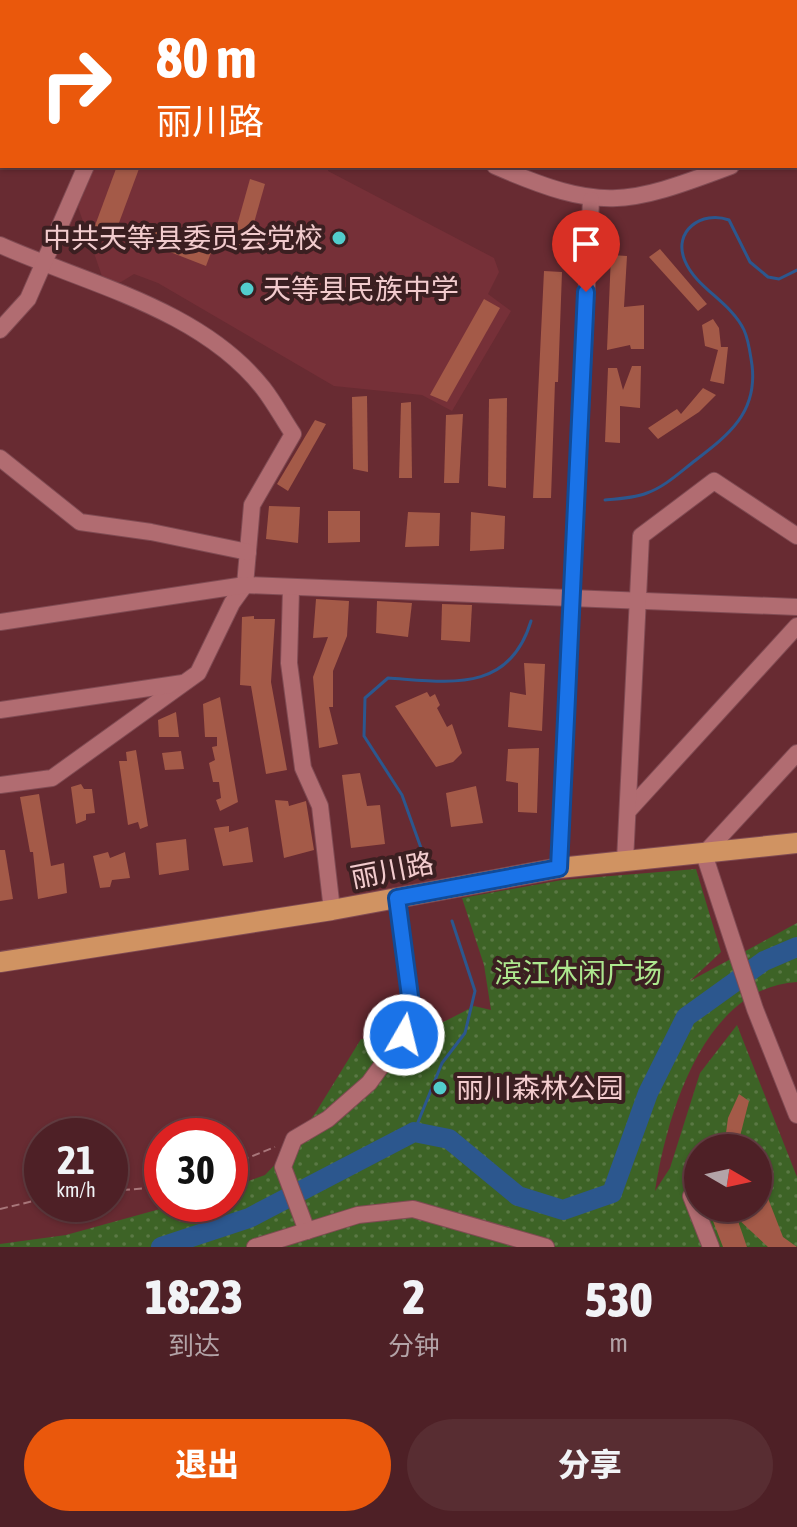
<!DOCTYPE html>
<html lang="zh">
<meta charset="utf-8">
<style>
:root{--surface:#4e2026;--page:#582d32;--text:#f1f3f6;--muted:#b3a3a7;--line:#653e43;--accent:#ea580c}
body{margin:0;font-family:"Asap Condensed","Noto Sans SC",sans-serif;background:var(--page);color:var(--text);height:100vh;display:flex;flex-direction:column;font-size:30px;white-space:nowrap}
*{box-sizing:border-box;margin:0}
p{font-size:26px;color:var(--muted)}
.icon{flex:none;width:44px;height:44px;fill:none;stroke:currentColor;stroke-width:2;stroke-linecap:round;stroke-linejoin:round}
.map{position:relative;height:1247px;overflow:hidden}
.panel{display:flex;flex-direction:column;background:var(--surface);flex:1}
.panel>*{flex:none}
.hud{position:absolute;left:0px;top:0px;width:798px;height:168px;box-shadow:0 2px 6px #0004,0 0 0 2px var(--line);background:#ea580c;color:#fff;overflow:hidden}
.needle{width:52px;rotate:99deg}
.fabs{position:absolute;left:684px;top:1134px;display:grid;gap:16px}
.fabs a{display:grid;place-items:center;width:88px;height:88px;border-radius:50%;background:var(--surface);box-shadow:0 2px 6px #0004,0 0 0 2px var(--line);font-size:40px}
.speed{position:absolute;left:24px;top:1118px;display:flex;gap:16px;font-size:40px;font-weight:700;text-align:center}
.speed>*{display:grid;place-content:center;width:104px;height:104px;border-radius:50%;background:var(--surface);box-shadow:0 2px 6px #0004,0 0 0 2px var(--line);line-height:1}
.speed small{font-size:20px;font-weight:400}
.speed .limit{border:12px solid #d22;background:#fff;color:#111}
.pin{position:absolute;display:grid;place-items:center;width:68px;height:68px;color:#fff;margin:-82px -34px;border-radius:50% 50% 50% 0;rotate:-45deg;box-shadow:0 0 8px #0007}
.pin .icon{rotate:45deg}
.me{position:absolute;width:88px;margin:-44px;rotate:8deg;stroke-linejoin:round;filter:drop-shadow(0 0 6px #0008)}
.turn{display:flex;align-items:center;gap:28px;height:168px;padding:0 24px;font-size:36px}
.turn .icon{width:104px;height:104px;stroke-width:2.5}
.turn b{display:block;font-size:56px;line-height:68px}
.eta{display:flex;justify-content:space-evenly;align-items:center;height:136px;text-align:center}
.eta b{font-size:48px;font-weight:800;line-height:56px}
.primary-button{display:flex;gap:16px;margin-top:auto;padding:16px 24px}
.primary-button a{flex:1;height:92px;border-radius:48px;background:var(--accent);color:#fff;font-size:32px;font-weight:800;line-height:92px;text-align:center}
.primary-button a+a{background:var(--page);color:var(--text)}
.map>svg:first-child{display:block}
.built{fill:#763038}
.park{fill:url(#park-dots);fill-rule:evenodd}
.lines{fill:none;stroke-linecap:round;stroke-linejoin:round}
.stream{stroke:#2c578e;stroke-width:3}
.river{stroke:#2c578e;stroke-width:20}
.building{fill:#a45a48}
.minor-casing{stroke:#804b53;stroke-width:18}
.major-casing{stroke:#804b53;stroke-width:22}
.path{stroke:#a8767a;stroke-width:2;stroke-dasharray:8 4;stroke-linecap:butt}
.minor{stroke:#b16c71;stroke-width:16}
.major{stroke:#d09362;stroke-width:20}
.route-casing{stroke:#114b97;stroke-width:20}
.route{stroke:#1a73e8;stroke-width:14}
.poi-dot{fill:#52cdcd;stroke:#3b1f21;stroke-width:3}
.labels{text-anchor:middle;stroke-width:8;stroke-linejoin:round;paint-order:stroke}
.poi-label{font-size:28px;fill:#f2cbcd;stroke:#3b1f21;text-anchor:start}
.street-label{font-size:28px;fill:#f2cbcd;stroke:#3b1f21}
.park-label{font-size:28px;fill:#ade78e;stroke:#3b1f21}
</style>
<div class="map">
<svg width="797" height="1247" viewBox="0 0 797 1247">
<defs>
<pattern id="park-dots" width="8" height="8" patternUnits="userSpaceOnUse" patternTransform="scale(2)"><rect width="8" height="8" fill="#3d6326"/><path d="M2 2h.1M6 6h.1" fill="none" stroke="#5a7844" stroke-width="1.8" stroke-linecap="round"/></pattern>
</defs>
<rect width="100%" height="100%" fill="#682b32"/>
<polygon class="built" points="95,166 329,166 328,171 494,258 499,272 488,294 511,311 452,411 422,395 334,386 158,283 134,274 121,282 104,282 78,207"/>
<path class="park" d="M696 869 721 952 690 981 797 923V982C704 987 667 1114 655 1191L670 1168 700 1073 737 1025 797 1177V1247H0V1244L66 1235 178 1204H230V1188L265 1175 286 1153 316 1112 361 1039C413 1038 428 1031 474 1006L491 1010 484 965 462 898 562 880ZM698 1148H758V1208H698Z"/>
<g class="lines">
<g class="stream">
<path d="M605 500C618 499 634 498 647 493 664 487 678 474 692 463 727 436 758 414 752 365 750 353 749 341 744 330 731 302 696 288 685 261 672 231 702 210 729 220L750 262 768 277 779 279 797 270"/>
<path d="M430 873 402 795 364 736 365 698 388 678C449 682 509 694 531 621"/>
<polyline points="414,1132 442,1063 465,1033 475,991 452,921"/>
</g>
<polyline class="river" points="161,1247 249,1218 414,1132 449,1139 518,1196 563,1210 612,1193 648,1093 686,1017 764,961 797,947"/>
</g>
<g class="building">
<polygon points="117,166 140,166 113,239 93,231"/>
<polygon points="250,179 265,184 246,251 231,247"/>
<polygon points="153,227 212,250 206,266 147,243"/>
<polygon points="660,249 707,304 698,311 649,257"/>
<polygon points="611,255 627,256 624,307 644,305 644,349 631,349 630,345 607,350"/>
<polygon points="544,271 562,272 558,382 555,382 551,498 533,498"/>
<polygon points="484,299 500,308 447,402 430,395"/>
<polygon points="713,319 719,328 721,347 728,347 724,384 710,381 718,350 705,346 702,325"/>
<polygon points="632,366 641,366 640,408 620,406 620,443 605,442 608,368 617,368 623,390"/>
<polygon points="703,388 716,395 699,412 658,439 648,428 677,409 681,414"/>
<polygon points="367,396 368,472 353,469 352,397"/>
<polygon points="507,398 506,488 488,486 489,399"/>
<polygon points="411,402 412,478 399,478 401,403"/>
<polygon points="463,414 459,483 444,483 446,415"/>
<polygon points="315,420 326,424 288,491 277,484"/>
<polygon points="269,506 300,507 298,543 266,539"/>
<polygon points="328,511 360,511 360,542 328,543"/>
<polygon points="408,512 440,513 439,546 405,547"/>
<polygon points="471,512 505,516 504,549 470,551"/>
<polygon points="316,599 349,601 347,636 333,671 333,707 329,707 338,744 319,748 313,677 328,637 313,638"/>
<polygon points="377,601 412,603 408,637 376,633"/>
<polygon points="442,604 472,605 470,642 441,640"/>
<polygon points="254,616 254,619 275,619 271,682 287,770 266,774 251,686 240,685 242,617"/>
<polygon points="524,663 545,664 542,731 508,727 510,692 526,695"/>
<polygon points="427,692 430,697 435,694 440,705 437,708 447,727 452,724 462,753 453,762 436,767 395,706"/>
<polygon points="220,697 238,802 220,811 216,800 221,798 219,782 213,782 209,763 215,760 212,747 217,746 217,737 205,737 203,704"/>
<polygon points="176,712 179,737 159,737 158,720"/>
<polygon points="539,748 537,813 518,812 518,783 506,781 508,749"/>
<polygon points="136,750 148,826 140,829 138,822 128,825 119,761 127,761 126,752"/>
<polygon points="181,751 184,769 165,770 162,753"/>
<polygon points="360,773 367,806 380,805 385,844 351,848 342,775"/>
<polygon points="81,784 84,789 92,789 95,813 86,814 86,820 76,824 71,787"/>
<polygon points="476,786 483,823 451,827 446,793"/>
<polygon points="39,794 51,866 64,863 67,893 38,899 33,852 30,852 20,797"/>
<polygon points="275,800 288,801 289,806 306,801 314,850 284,858"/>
<polygon points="229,826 229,832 248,827 253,862 223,866 214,828"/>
<polygon points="186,839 189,870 159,875 156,843"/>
<polygon points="0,850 5,850 13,899 0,901"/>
<polygon points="108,852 110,858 125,852 130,878 112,880 110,887 100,888 93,856"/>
<polygon points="739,1094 749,1101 737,1148 724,1148 728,1118"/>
<polygon points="759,1175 783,1237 797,1247 768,1247 737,1218 747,1247 723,1247 708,1208 758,1208"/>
</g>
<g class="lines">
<defs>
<g id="minor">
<polyline points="172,2 172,0"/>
<polyline points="0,45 2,45"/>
<polyline points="796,141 797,141"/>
<path d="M495 166C602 212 624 206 731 166"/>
<path d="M0 245C87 284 201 309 263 388 274 402 283 419 293 434L252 505 245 585 232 603 198 673 52 778 0 785"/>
<polyline points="0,330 28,299 86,166"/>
<polyline points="0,458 80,522 151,532 248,552"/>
<polyline points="291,589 289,663 303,768 320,806 332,910"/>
<polyline points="0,622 245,585 797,607"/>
<polyline points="0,710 183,683"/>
<polyline points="797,753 704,854 755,1009 797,1115"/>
<polyline points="628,811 797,626"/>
<polyline points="625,861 641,536 714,481 797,536"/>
<polyline points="559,868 591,200"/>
<polyline points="691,1196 711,1247"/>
<polyline points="307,1231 283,1167 294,1139 328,1119 369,1083 404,1035 411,1004 397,898"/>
<polyline points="255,1247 358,1215 413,1209 546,1247"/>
</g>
<polyline id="major" points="0,962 332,910 559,868 797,843"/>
</defs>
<use href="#minor" class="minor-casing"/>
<use href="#major" class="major-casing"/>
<g class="path">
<polyline points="230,1165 275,1147"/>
<polyline points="110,1191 162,1187"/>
<polyline points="0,1209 42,1199"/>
</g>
<use href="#minor" class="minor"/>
<use href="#major" class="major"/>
</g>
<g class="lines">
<defs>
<polyline id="route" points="404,1035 411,1004 397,898 559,868 586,292"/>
</defs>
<use href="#route" class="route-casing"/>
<use href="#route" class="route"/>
</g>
<g class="poi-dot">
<circle cx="339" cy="238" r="8"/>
<circle cx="247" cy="289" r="8"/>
<circle cx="440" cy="1088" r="8"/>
</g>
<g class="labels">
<g class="poi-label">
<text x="323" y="248" text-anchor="end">中共天等县委员会党校</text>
<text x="263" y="299">天等县民族中学</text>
<text x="456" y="1098">丽川森林公园</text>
</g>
<g class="street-label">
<text transform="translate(392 870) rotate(-11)" y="10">丽川路</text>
</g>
<g class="park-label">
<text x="578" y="983">滨江休闲广场</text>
</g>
</g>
</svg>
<div class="fabs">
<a><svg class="needle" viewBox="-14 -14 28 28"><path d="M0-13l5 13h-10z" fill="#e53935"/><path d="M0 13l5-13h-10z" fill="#b3a3a7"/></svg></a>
</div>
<div class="speed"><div>21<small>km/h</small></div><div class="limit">30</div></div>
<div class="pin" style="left:586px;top:292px;background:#d93025"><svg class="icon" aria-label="arrive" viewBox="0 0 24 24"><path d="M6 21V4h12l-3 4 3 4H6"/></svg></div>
<svg class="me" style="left:404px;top:1035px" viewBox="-20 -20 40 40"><circle r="17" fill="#1a73e8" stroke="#fff" stroke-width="3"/><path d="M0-11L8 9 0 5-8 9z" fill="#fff"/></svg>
<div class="hud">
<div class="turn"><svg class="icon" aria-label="right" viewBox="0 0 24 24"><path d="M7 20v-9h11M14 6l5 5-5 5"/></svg><div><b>80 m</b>丽川路</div></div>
</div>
</div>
<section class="panel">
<div class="eta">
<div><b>18:23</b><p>到达</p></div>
<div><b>2</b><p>分钟</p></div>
<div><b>530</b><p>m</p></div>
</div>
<div class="primary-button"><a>退出</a><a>分享</a></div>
</section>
